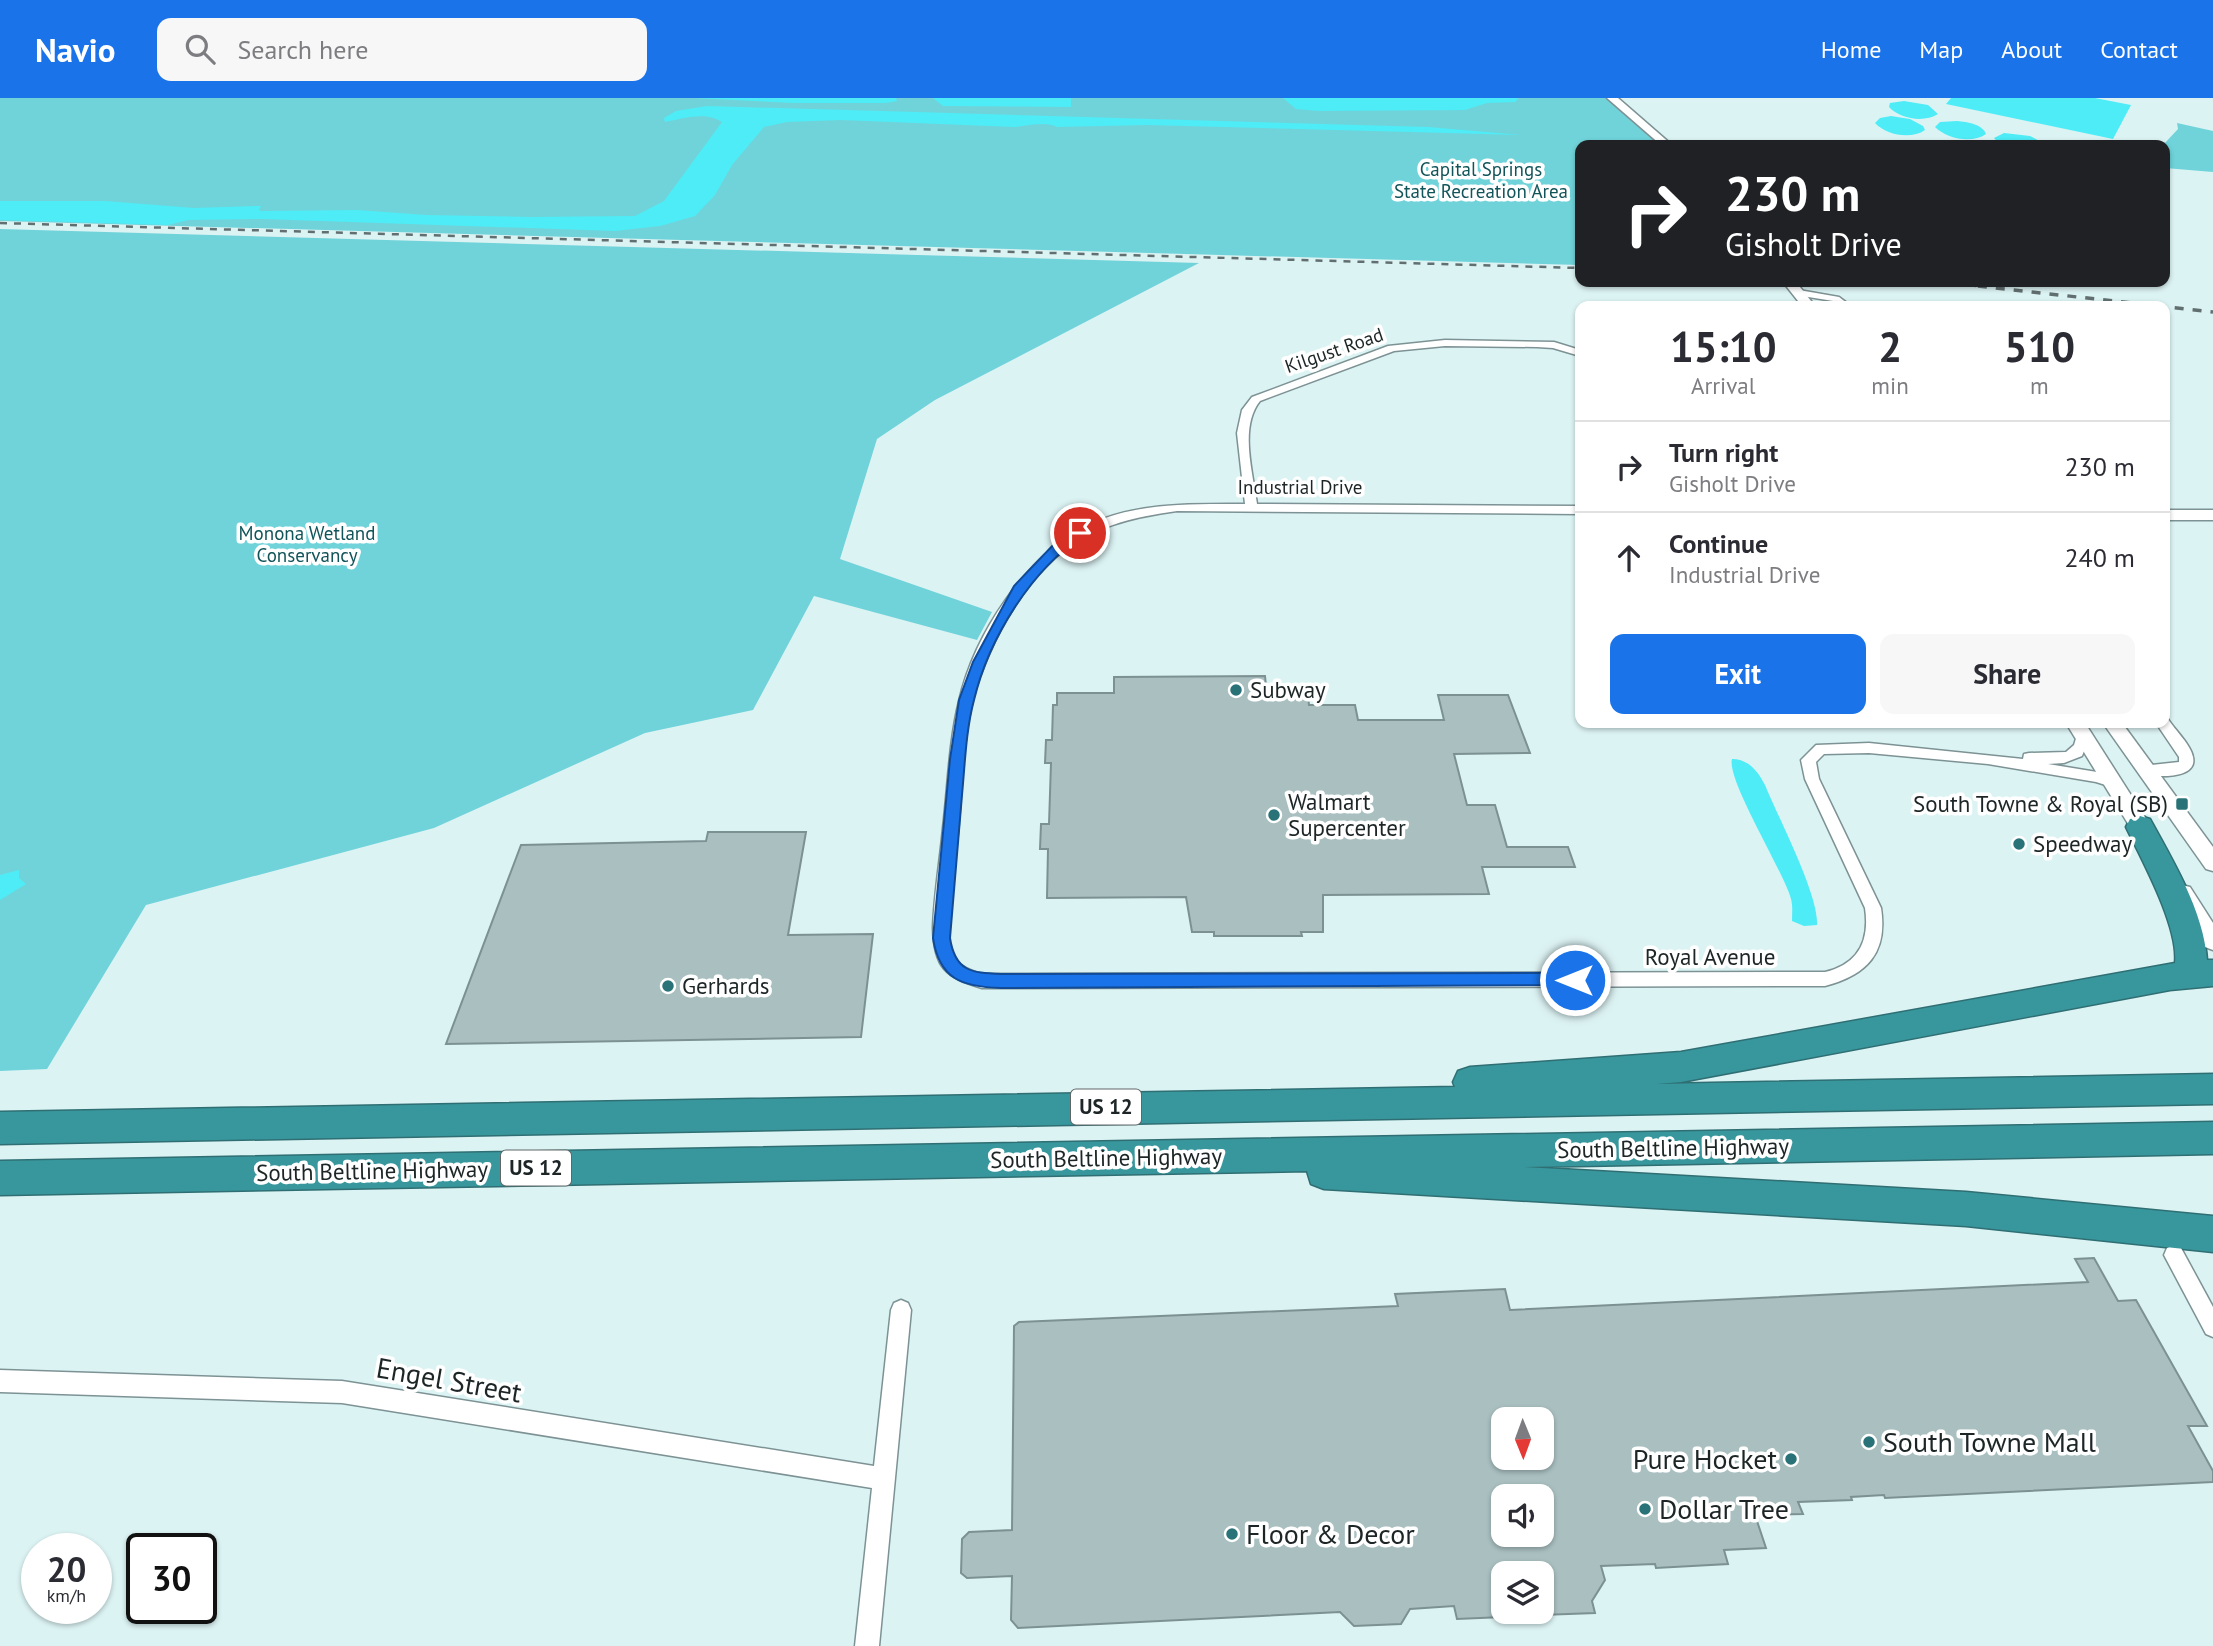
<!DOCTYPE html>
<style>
:root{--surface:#fff;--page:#f7f7f7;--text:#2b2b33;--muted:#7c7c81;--line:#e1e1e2;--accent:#1a73e8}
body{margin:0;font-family:"PT Sans",sans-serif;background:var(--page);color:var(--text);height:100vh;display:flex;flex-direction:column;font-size:26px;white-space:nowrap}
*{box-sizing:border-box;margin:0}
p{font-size:23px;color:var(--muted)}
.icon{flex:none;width:38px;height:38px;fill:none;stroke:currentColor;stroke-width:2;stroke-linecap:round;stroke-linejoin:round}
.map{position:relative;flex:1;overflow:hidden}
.drawer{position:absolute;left:1575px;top:203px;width:595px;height:427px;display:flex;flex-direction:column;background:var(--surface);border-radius:14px;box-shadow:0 2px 5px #0004}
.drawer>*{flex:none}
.hud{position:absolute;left:1575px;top:42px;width:595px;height:147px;border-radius:14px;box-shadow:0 2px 5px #0004;background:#202124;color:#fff;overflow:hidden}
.needle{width:46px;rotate:179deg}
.buttons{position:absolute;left:1491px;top:1309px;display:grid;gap:14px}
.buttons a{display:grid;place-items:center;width:63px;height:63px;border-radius:14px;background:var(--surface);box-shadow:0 2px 5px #0004;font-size:35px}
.speed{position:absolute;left:21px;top:1435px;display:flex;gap:14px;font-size:35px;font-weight:700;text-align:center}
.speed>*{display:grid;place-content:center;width:91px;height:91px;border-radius:50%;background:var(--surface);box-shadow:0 2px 5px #0004;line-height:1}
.speed small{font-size:18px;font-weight:400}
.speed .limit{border:4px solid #111;border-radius:10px;background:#fff;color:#111}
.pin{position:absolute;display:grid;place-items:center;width:60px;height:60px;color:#fff;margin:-30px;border:4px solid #fff;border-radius:50%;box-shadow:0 2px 7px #0007}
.me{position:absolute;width:77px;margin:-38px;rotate:270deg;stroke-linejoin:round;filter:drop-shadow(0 0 5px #0008)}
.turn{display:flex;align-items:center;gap:24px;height:147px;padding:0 35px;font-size:32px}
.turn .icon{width:91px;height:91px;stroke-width:2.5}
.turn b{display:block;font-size:49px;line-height:60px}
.eta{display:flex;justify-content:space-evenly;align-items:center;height:119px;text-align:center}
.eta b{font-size:42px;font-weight:700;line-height:49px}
.button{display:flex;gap:14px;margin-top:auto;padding:14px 35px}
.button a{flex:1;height:80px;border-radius:14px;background:var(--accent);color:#fff;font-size:28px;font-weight:700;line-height:80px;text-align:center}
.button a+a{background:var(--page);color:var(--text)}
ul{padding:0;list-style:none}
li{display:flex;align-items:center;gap:21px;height:91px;padding:0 35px;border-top:2px solid var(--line)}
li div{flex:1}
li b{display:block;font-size:26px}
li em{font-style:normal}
header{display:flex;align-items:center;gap:42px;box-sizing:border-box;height:98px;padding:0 35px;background:var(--accent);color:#fff}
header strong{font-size:33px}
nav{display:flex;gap:38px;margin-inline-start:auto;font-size:24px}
.search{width:490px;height:63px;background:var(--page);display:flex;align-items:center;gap:18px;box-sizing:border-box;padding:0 24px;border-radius:14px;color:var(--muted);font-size:26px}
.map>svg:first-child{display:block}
.green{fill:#70d3da}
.water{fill:#4eecf6}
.building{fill:#a9bfc0;stroke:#7c9192;stroke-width:2;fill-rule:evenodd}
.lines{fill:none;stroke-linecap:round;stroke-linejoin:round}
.minor-casing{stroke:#7d9294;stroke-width:3}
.tertiary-casing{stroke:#7d9294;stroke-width:3}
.motorway-casing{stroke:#2f6f73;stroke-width:3}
.minor{fill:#fff;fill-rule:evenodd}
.tertiary{fill:#fff;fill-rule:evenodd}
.motorway{fill:#38979d;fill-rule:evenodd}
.rail-far1{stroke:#626f70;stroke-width:2.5;stroke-dasharray:7 7;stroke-linecap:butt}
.rail{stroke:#626f70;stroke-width:3.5;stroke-dasharray:9 9;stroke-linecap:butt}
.route{fill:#1a73e8;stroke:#114b97;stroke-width:2}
.poi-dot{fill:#297378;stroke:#fff;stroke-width:2.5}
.labels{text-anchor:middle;stroke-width:7;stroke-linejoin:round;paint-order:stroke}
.far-park-label{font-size:19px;fill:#115459;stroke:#fff}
.far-street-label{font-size:19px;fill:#1d2526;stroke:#fff}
.shield{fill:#fff;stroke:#616667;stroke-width:2}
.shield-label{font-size:21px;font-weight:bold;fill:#1d2526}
.poi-label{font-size:23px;fill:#1d2526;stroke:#fff;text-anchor:start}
.street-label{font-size:23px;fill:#1d2526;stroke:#fff}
.near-street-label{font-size:28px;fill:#1d2526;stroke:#fff}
.near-poi-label{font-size:28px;fill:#1d2526;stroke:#fff;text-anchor:start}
</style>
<header>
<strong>Navio</strong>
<div class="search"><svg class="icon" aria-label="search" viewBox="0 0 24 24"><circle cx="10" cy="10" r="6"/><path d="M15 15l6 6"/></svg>Search here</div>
<nav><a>Home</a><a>Map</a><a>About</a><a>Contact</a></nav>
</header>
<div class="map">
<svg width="2213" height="1548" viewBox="0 0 2213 1548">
<rect width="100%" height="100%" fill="#dcf3f4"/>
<g class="green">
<polygon points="0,0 1607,0 1661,47 1580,47 1580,167 0,123"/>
<polygon points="2177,25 2213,33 2213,74 2165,70 2165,47 2163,47 2178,31"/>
<polygon points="0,131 1199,165 935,302 877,341 840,461 992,514 977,542 814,498 753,612 645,635 434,730 146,807 47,971 0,973"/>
</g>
<g class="water">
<polygon points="694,0 896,0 897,3 886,5 793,5"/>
<polygon points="933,0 1071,0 1071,9 943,8"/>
<polygon points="1283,0 1517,0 1518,1 1515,4 1487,5 1465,12 1319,13 1296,11"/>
<polygon points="1951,0 2095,0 2131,7 2113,41 1946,6"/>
<path d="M1904 3 1928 7 1938 16C1924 25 1900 21 1889 9L1890 5Z"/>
<path d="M707 8 1428 29 1521 37 1147 27 1057 29C1045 23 1028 28 1014 29L841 22 787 24 764 29 732 67 715 97 695 118 660 128 615 133 263 121 188 122 168 127 0 122V103H105L194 110 257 108H261L259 112 261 113 357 112 426 117 530 119 635 118 664 103 722 24C705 13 683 21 665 24L664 20 676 13Z"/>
<path d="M1891 18 1910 21 1923 28 1925 32C1911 42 1886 37 1875 25L1880 20Z"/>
<path d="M1957 23C1968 24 1982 26 1986 36 1972 46 1947 41 1935 29L1940 24Z"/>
<polygon points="2004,35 2030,38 2047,47 2000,47 1994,40"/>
<path d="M1732 661C1748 661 1758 673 1765 687 1778 719 1819 797 1817 827L1804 828 1792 823C1792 816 1793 808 1791 801 1784 774 1726 681 1732 661Z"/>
<polygon points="19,772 19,780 26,786 0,802 0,777"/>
</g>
<g class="building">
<polygon points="1265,578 1267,597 1308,597 1309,607 1355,607 1358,622 1444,622 1438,597 1508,597 1530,655 1454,656 1467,707 1495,707 1507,749 1568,749 1575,769 1482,769 1489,796 1323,797 1323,834 1301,834 1302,838 1214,838 1214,834 1192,834 1186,799 1047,800 1048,751 1040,751 1041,726 1049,726 1051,665 1045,665 1046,642 1052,642 1053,607 1057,607 1057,595 1114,595 1114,579"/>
<polygon points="708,734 806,734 788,837 873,836 861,939 446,946 521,747 706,743"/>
<path d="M2094 1160 2118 1203 2136 1202 2207 1328H2188L2213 1373V1384L1885 1400 1884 1397 1851 1399 1852 1402 1798 1404 1803 1416 1755 1417 1766 1450 1724 1452 1728 1466 1656 1470 1655 1466 1601 1468 1605 1482 1592 1503 1595 1515 1542 1517V1475H1503V1519L1457 1521 1454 1508 1410 1511 1401 1526 1354 1528 1340 1514 1018 1530 1011 1522 1012 1478 967 1480 961 1475 962 1441 969 1434 1012 1432 1014 1228 1019 1224 1398 1208 1395 1196 1505 1191 1510 1212 2088 1184 2075 1161ZM1503 1321H1542V1360H1503ZM1503 1398H1542V1437H1503Z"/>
</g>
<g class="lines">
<defs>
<g id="minor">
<polygon points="1799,192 1839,199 1851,208 1840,208 1833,203 1796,197 1796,193"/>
<path d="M1445 242 1554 244 1580 252V258L1553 250 1537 249 1445 248 1394 253 1260 303C1239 329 1253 375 1257 406L1580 408V416L1177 413C1133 419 1089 429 1055 460 1020 492 995 537 979 581 962 630 963 684 958 734 955 769 941 823 952 856 956 868 971 873 982 876L1825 874C1858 866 1870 843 1865 810L1805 681 1801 662 1816 647 1869 645 2023 661 2024 656 2029 655 2066 654 2074 647 2078 634 2083 633 2090 638 2082 658 2064 665 2048 666 2097 674 2117 680 2119 684 2117 688 2112 689 2096 684 1988 666 1869 655 1824 656 1816 664 1819 681 1881 810C1888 855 1867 877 1825 888L982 890C945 879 934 870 933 830 934 797 940 763 943 730 948 687 949 644 959 603 974 537 1026 457 1088 427 1137 404 1192 406 1245 406L1237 335 1242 312 1252 299 1388 248Z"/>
<path d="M2165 621H2168C2175 632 2191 647 2193 659 2198 682 2155 679 2142 676L2140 672 2142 668 2179 664V659L2156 625H2165Z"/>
<polygon points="2174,1147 2181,1150 2213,1209 2213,1239 2206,1236 2164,1157 2167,1150"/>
<polygon points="901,1202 908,1205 911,1212 879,1548 855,1548 872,1390 342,1305 0,1294 0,1272 342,1283 874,1368 891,1212 894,1205"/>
</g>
<g id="tertiary">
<polygon points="1607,0 1618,0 1672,47 1661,47"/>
<polygon points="1783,184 1796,184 1815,208 1802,208"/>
<rect x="2165" y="412" width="48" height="10"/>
<polygon points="2066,625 2085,625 2157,738 2160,744 2157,750 2150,752 2143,750"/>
<polygon points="2103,625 2122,625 2213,749 2213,773 2206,771"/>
<polygon points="2182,787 2190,789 2213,825 2213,852 2205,849 2171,795 2174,789"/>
</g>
<g id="motorway">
<path d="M2140 718 2150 721C2173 763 2204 814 2207 862H2213V888L2170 892 1681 984 1657 986 2213 976V1006L0 1046V1014L1455 989 1453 984 1458 973 1470 969 1681 954 2175 865C2179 829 2142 762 2126 729L2130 721Z"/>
<polygon points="2213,1024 2213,1056 1524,1069 1966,1094 2213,1118 2213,1154 1966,1128 1324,1091 1311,1086 1307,1073 0,1097 0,1063"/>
</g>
</defs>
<use href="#minor" class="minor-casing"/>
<use href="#tertiary" class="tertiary-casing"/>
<use href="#motorway" class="motorway-casing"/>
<use href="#minor" class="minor"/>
<use href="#tertiary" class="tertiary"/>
<use href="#motorway" class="motorway"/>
<g class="rail-far1">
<polyline points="0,125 1580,170"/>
<polyline points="1942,184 1976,188"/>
</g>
<polyline class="rail" points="1960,186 2213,214"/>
</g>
<path class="route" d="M1080 431 1086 435 1084 437C1031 472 989 540 974 602 966 632 965 665 962 697 958 745 954 792 950 840 955 873 971 875 1001 876L1575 875 1581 877 1583 882 1581 887 1001 890C962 889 939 881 933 840L950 661 959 602 973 564 1014 488 1055 445Z"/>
<g class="poi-dot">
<circle cx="1236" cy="592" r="7"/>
<rect x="2175" y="699" width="14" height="14" rx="3.5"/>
<circle cx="1274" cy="717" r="7"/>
<circle cx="2019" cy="746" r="7"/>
<circle cx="668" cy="888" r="7"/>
<circle cx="1869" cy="1344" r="7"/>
<circle cx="1791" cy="1361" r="7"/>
<circle cx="1645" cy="1411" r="7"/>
<circle cx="1232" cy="1436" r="7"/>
</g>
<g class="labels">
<g class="far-park-label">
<text x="1481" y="78">Capital Springs<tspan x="1481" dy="22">State Recreation Area</tspan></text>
<text x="307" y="442">Monona Wetland<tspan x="307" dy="22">Conservancy</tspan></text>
</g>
<g class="far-street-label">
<text transform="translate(1334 252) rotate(-19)" y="7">Kilgust Road</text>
<text x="1300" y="396">Industrial Drive</text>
</g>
<g class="shield">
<rect x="1071" y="991.5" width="70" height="35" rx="5"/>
<rect x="501" y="1052.5" width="70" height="35" rx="5"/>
</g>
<g class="shield-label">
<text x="1106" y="1016">US 12</text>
<text x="536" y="1077">US 12</text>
</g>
<g class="poi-label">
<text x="1250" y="600">Subway</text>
<text x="1288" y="712">Walmart<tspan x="1288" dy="26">Supercenter</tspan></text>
<text x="2168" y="714" text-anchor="end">South Towne &amp; Royal (SB)</text>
<text x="2033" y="754">Speedway</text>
<text x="682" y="896">Gerhards</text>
</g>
<g class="street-label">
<text x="1710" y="867">Royal Avenue</text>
<text transform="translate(1673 1050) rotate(-1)" y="8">South Beltline Highway</text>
<text transform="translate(1106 1060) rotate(-1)" y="8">South Beltline Highway</text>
<text transform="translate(372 1073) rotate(-1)" y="8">South Beltline Highway</text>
</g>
<g class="near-street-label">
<text transform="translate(449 1282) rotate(10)" y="10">Engel Street</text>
</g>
<g class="near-poi-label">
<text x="1883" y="1354">South Towne Mall</text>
<text x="1777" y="1371" text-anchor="end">Pure Hocket</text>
<text x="1659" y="1421">Dollar Tree</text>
<text x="1246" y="1446">Floor &amp; Decor</text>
</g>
</g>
</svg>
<div class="buttons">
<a><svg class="needle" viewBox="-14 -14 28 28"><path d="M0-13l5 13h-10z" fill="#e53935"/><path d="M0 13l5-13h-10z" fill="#7c7c81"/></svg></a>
<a><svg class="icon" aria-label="sound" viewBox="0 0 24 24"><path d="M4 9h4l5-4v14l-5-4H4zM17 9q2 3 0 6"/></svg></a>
<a><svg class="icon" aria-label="layers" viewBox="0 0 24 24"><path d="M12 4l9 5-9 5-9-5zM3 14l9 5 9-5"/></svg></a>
</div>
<div class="speed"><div>20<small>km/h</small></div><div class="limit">30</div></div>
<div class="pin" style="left:1080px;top:435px;background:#d93025"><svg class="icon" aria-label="arrive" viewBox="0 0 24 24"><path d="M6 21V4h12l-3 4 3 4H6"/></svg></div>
<svg class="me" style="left:1575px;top:882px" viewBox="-20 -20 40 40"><circle r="17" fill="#1a73e8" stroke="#fff" stroke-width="3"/><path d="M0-11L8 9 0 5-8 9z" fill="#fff"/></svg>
<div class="hud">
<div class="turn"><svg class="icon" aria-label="right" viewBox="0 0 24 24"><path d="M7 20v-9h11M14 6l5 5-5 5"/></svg><div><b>230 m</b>Gisholt Drive</div></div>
</div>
<section class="drawer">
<div class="eta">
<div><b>15:10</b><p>Arrival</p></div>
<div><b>2</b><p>min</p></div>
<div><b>510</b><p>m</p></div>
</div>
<ul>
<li><svg class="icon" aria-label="right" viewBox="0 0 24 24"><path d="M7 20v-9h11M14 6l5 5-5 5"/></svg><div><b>Turn right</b><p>Gisholt Drive</p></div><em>230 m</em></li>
<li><svg class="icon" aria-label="ahead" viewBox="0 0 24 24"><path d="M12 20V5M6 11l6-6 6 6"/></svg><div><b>Continue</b><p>Industrial Drive</p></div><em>240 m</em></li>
</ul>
<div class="button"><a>Exit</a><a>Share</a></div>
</section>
</div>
